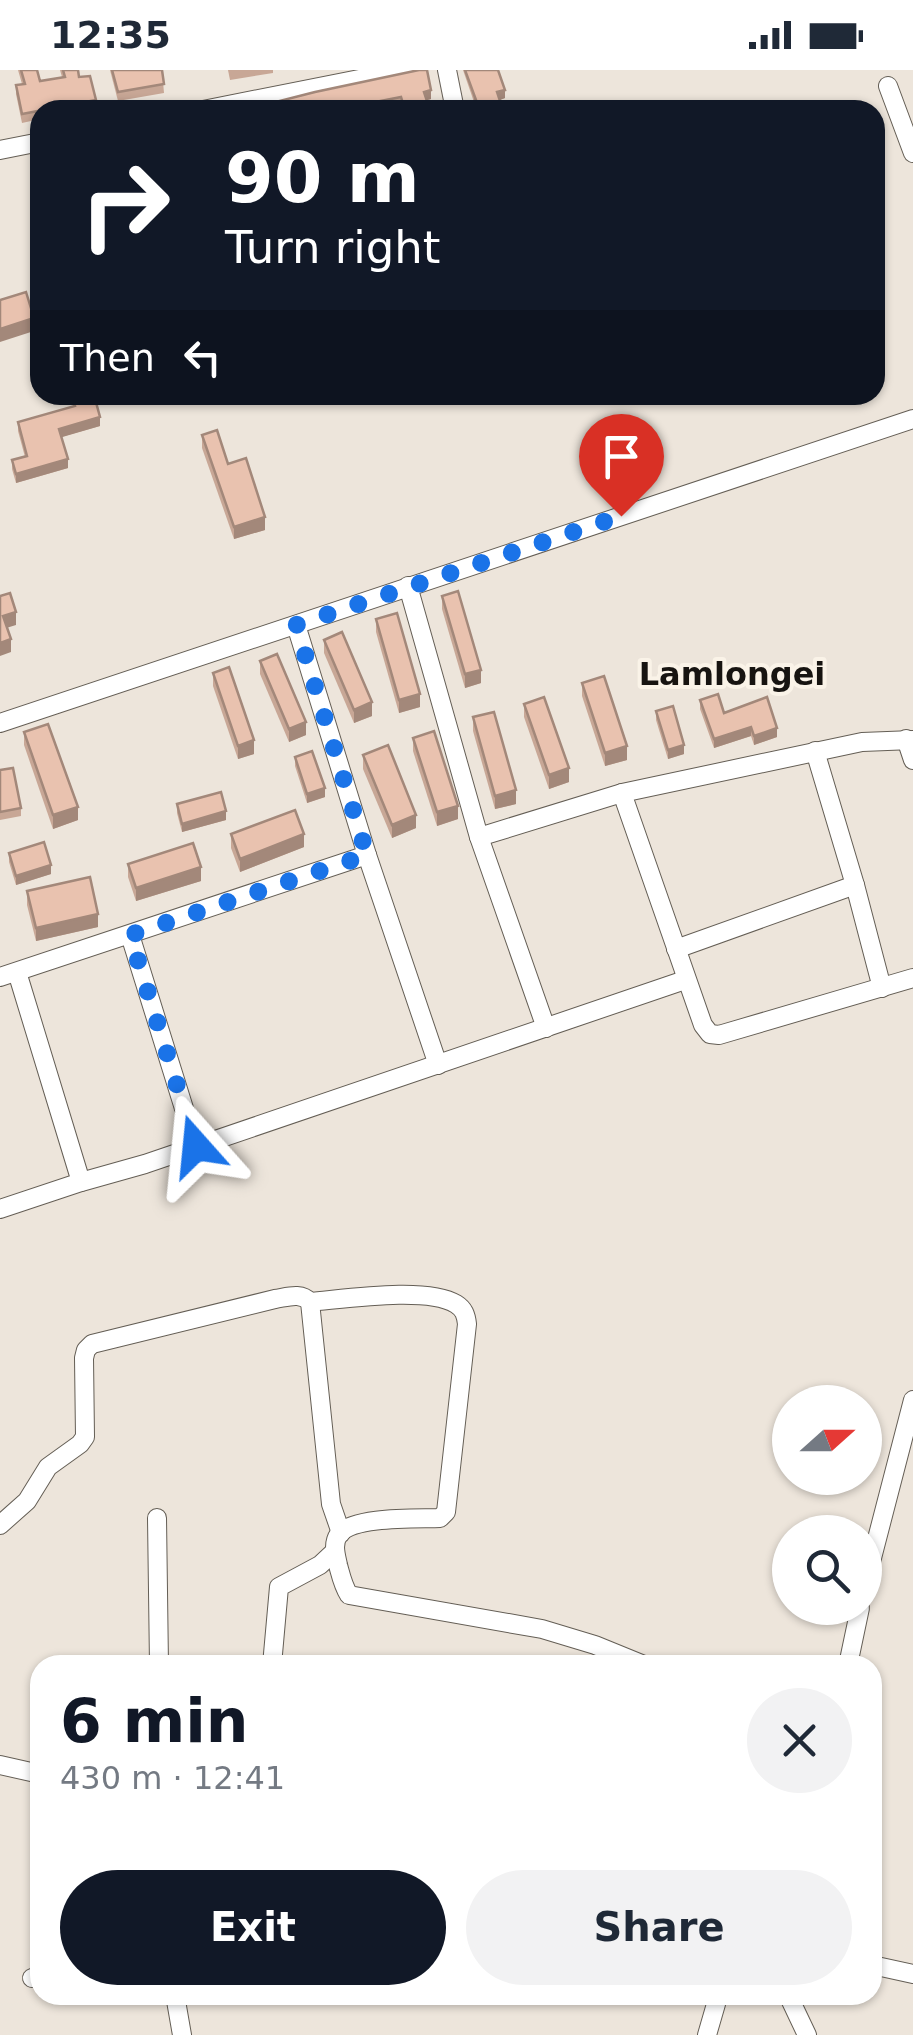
<!DOCTYPE html>
<meta charset="utf-8">
<style>
:root{--surface:#fff;--page:#f2f2f3;--text:#1f2937;--muted:#747a83;--accent:#111827}
body{margin:0;font-family:"DejaVu Sans",sans-serif;background:var(--page);color:var(--text);height:100vh;display:flex;flex-direction:column;font-size:38px;white-space:nowrap}
*{box-sizing:border-box;margin:0}
p{font-size:32px;color:var(--muted)}
.icon{flex:none;width:55px;height:55px;fill:none;stroke:currentColor;stroke-width:2;stroke-linecap:round;stroke-linejoin:round}
.map{position:relative;flex:1;overflow:hidden}
.drawer{position:absolute;left:30px;top:1585px;width:852px;height:350px;display:flex;flex-direction:column;background:var(--surface);border-radius:30px;box-shadow:0 2px 8px #0004}
.drawer>*{flex:none}
.top-card{position:absolute;left:30px;top:30px;width:855px;height:305px;border-radius:30px;box-shadow:0 2px 8px #0004;background:#111827;color:#fff;overflow:hidden}
.needle{width:65px;rotate:69deg}
.buttons{position:absolute;left:772px;top:1315px;display:grid;gap:20px}
.buttons a{display:grid;place-items:center;width:110px;height:110px;border-radius:50%;background:var(--surface);box-shadow:0 2px 8px #0004;font-size:50px}
.pin{position:absolute;display:grid;place-items:center;width:85px;height:85px;color:#fff;margin:-102px -42px;border-radius:50% 50% 50% 0;rotate:-45deg;box-shadow:0 0 10px #0007}
.pin .icon{rotate:45deg}
.me{position:absolute;width:110px;margin:-55px;rotate:342deg;stroke-linejoin:round;filter:drop-shadow(0 0 8px #0008)}
.turn{display:flex;align-items:center;gap:35px;height:210px;padding:0 30px;font-size:45px}
.turn .icon{width:130px;height:130px;stroke-width:2.5}
.turn b{display:block;font-size:70px;line-height:85px}
.then{display:flex;align-items:center;height:95px;padding:0 30px;background:#0003;gap:20px;font-size:38px}
.round{display:grid;place-items:center;flex:none;width:105px;height:105px;border-radius:52px;background:var(--page)}
.headline{display:flex;align-items:center;justify-content:space-between;height:170px;padding:0 30px}
h1{font-size:60px;font-weight:800;line-height:75px;color:var(--accent)}
.primary-button{display:flex;gap:20px;margin-top:auto;padding:20px 30px}
.primary-button a{flex:1;height:115px;border-radius:60px;background:var(--accent);color:#fff;font-size:40px;font-weight:800;line-height:115px;text-align:center}
.primary-button a+a{background:var(--page);color:var(--text)}
.status{display:flex;justify-content:space-between;align-items:center;height:70px;padding:0 50px;background:var(--surface);direction:ltr}
.status svg{height:28px;fill:currentColor}
.map>svg:first-child{display:block}
.lines{fill:none;stroke-linecap:round;stroke-linejoin:round}
.minor-casing{stroke:#645e55;stroke-width:20}
.minor{stroke:#fff;stroke-width:18}
.wall{fill:#c8a796}
.shaded-wall{fill:#a3887a}
.building{fill:#e9c2af;stroke:#a3887a;stroke-width:2.5}
.route{stroke:#1a73e8;stroke-width:18;stroke-dasharray:0 32.4}
.labels{text-anchor:middle;stroke-width:8;stroke-linejoin:round;paint-order:stroke}
.quarter-label{font-size:32px;font-weight:bold;fill:#171411;stroke:#faf3e8}
</style>
<div class="status"><b>12:35</b><svg viewBox="0 0 49 12"><path d="M0 12V9h3v3zM5 12V6h3v6zM10 12V3h3v9zM15 12V0h3v12zM26 1h20v11H26zM47 4h2v5h-2z"/></svg></div>
<div class="map">
<svg width="913" height="1965" viewBox="0 0 913 1965">
<rect width="100%" height="100%" fill="#ede5db"/>
<g class="lines">
<defs>
<g id="minor">
<polyline points="447,0 455,40"/>
<polyline points="888,16 913,83"/>
<polyline points="203,40 405,0"/>
<polyline points="0,80 40,72"/>
<polyline points="408,516 479,767 546,958"/>
<polyline points="296,555 367,785 438,995"/>
<polyline points="0,653 913,349"/>
<polyline points="906,669 913,690"/>
<polyline points="815,681 855,815 882,918"/>
<polyline points="622,723 703,955 710,964 719,965 913,908"/>
<polyline points="479,767 622,723 862,672 913,670"/>
<polyline points="130,865 196,1077"/>
<polyline points="676,879 855,815"/>
<polyline points="17,902 81,1112"/>
<polyline points="0,907 367,785"/>
<polyline points="0,1139 81,1112 145,1094 685,910"/>
<path d="M310 1232C345 1229 427 1216 456 1234 464 1239 466 1245 467 1254L446 1442 440 1448C418 1449 354 1446 339 1464 332 1474 336 1485 338 1495 341 1506 343 1516 349 1525L542 1559 595 1575 644 1595"/>
<polyline points="157,1448 159,1595"/>
<path d="M0 1455 27 1431 48 1397 80 1374 85 1367 84 1288 86 1280 92 1274 275 1229C288 1227 301 1222 310 1232L331 1434 341 1463"/>
<polyline points="865,1515 913,1330"/>
<polyline points="272,1595 279,1517 320,1495 335,1481"/>
<polyline points="848,1595 860,1538"/>
<polyline points="0,1695 40,1704"/>
<polyline points="872,1895 913,1904"/>
<polyline points="32,1908 40,1906"/>
<polyline points="175,1925 182,1965"/>
<polyline points="788,1925 807,1965"/>
<polyline points="707,1965 716,1934"/>
</g>
</defs>
<use href="#minor" class="minor-casing"/>
<use href="#minor" class="minor"/>
</g>
<g class="wall">
<polygon points="18,0 37,0 40,11 62,7 60,0 78,0 79,7 96,30 96,39 40,40 40,49 22,53 16,24 16,15 22,14"/>
<polygon points="110,0 162,0 164,23 118,31"/>
<polygon points="228,0 273,0 273,3 230,10"/>
<polygon points="463,0 498,0 505,28 500,30 503,40 474,40 474,32"/>
<polygon points="315,22 431,29 427,30 430,40 402,40 401,36 380,40 244,40"/>
<polygon points="70,325 94,325 100,356 61,367 68,398 16,413 12,399 12,390 25,387 18,361 18,352 73,336"/>
<polygon points="202,365 228,394 265,460 234,469 202,378"/>
<polygon points="442,526 481,613 465,618 442,539"/>
<polygon points="376,549 420,637 399,643 376,562"/>
<polygon points="324,570 372,646 354,653 324,583"/>
<polygon points="260,591 306,665 289,672 260,604"/>
<polygon points="213,603 254,684 238,689 213,616"/>
<polygon points="582,613 627,690 605,696 582,626"/>
<polygon points="700,630 724,643 777,667 754,675 751,666 714,678 700,639"/>
<polygon points="524,634 569,712 549,719 524,647"/>
<polygon points="656,641 684,684 668,689 656,650"/>
<polygon points="473,647 516,734 495,739 473,661"/>
<polygon points="24,662 78,750 53,759 24,675"/>
<polygon points="413,668 458,749 437,756 413,681"/>
<polygon points="363,685 416,758 392,768 363,699"/>
<polygon points="295,687 325,727 307,733 295,696"/>
<polygon points="0,700 21,738 21,746 0,750"/>
<polygon points="177,734 226,750 182,762 177,743"/>
<polygon points="231,764 304,777 240,802 231,778"/>
<polygon points="9,783 51,804 16,815 9,792"/>
<polygon points="128,794 201,811 136,831 128,807"/>
<polygon points="27,821 98,857 36,871 27,835"/>
</g>
<g class="shaded-wall">
<polygon points="431,20 431,29 424,31 424,22"/>
<polygon points="505,20 505,28 497,31 497,22"/>
<polygon points="34,248 34,261 0,272 0,259"/>
<polygon points="100,347 100,356 59,368 59,359"/>
<polygon points="68,389 68,398 16,413 16,404"/>
<polygon points="265,447 265,460 234,469 234,457"/>
<polygon points="16,542 16,555 3,559 3,546"/>
<polygon points="11,569 11,582 0,586 0,573"/>
<polygon points="481,600 481,613 465,618 465,604"/>
<polygon points="420,624 420,637 399,643 399,630"/>
<polygon points="372,632 372,646 354,653 354,640"/>
<polygon points="306,652 306,665 289,672 289,659"/>
<polygon points="751,657 751,666 714,678 714,669"/>
<polygon points="777,658 777,667 754,675 754,666"/>
<polygon points="254,670 254,684 238,689 238,676"/>
<polygon points="684,675 684,684 668,689 668,680"/>
<polygon points="627,676 627,690 605,696 605,683"/>
<polygon points="569,698 569,712 549,719 549,705"/>
<polygon points="325,718 325,727 307,733 307,724"/>
<polygon points="516,720 516,734 495,739 495,726"/>
<polygon points="458,736 458,749 437,756 437,742"/>
<polygon points="78,737 78,750 53,759 53,745"/>
<polygon points="226,741 226,750 182,762 182,754"/>
<polygon points="416,745 416,758 392,768 392,755"/>
<polygon points="304,764 304,777 240,802 240,789"/>
<polygon points="51,795 51,804 16,815 16,806"/>
<polygon points="201,797 201,811 136,831 136,818"/>
<polygon points="98,844 98,857 36,871 36,858"/>
</g>
<g class="building">
<polygon points="21,0 37,0 40,11 65,7 63,0 78,0 79,7 90,6 96,30 22,44 16,15 25,14"/>
<polygon points="112,0 162,0 164,14 118,22"/>
<polygon points="419,0 427,0 431,20 424,22 430,40 405,40 401,27 335,40 244,40 315,22"/>
<polygon points="465,0 498,0 505,20 497,22 503,40 476,40 474,31 476,30"/>
<polygon points="26,222 34,248 0,259 0,230"/>
<polygon points="72,325 94,325 100,347 59,359 68,389 16,404 12,390 27,386 18,352 75,336"/>
<polygon points="217,360 228,394 246,388 265,447 234,457 202,365"/>
<polygon points="458,521 481,600 465,604 442,526"/>
<polygon points="10,523 16,542 3,546 11,569 0,573 0,526"/>
<polygon points="397,543 420,624 399,630 376,549"/>
<polygon points="342,562 372,632 354,640 324,570"/>
<polygon points="277,584 306,652 289,659 260,591"/>
<polygon points="229,597 254,670 238,676 213,603"/>
<polygon points="604,606 627,676 605,683 582,613"/>
<polygon points="718,624 724,643 767,627 777,658 754,666 751,657 714,669 700,630"/>
<polygon points="544,627 569,698 549,705 524,634"/>
<polygon points="673,636 684,675 668,680 656,641"/>
<polygon points="494,642 516,720 495,726 473,647"/>
<polygon points="48,654 78,737 53,745 24,662"/>
<polygon points="434,661 458,736 437,742 413,668"/>
<polygon points="388,675 416,745 392,755 363,685"/>
<polygon points="312,681 325,718 307,724 295,687"/>
<polygon points="13,698 21,738 0,742 0,700"/>
<polygon points="221,722 226,741 182,754 177,734"/>
<polygon points="295,740 304,764 240,789 231,764"/>
<polygon points="44,772 51,795 16,806 9,783"/>
<polygon points="193,773 201,797 136,818 128,794"/>
<polygon points="90,807 98,844 36,858 27,821"/>
</g>
<g class="lines">
<polyline class="route" points="196,1076 130,865 367,785 296,555 621,446"/>
</g>
<g class="labels">
<g class="quarter-label">
<text x="732" y="615">Lamlongei</text>
</g>
</g>
</svg>
<div class="buttons">
<a><svg class="needle" viewBox="-14 -14 28 28"><path d="M0-13l5 13h-10z" fill="#e53935"/><path d="M0 13l5-13h-10z" fill="#747a83"/></svg></a>
<a><svg class="icon" aria-label="search" viewBox="0 0 24 24"><circle cx="10" cy="10" r="6"/><path d="M15 15l6 6"/></svg></a>
</div>
<div class="pin" style="left:621px;top:446px;background:#d93025"><svg class="icon" aria-label="arrive" viewBox="0 0 24 24"><path d="M6 21V4h12l-3 4 3 4H6"/></svg></div>
<svg class="me" style="left:196px;top:1076px" viewBox="-20 -20 40 40"><path d="M0-17L14 15 0 8-14 15z" fill="#1a73e8" stroke="#fff" stroke-width="4"/></svg>
<div class="top-card">
<div class="turn"><svg class="icon" aria-label="right" viewBox="0 0 24 24"><path d="M7 20v-9h11M14 6l5 5-5 5"/></svg><div><b>90 m</b>Turn right</div></div>
<div class="then">Then<svg class="icon" aria-label="left" viewBox="0 0 24 24"><path d="M17 20v-9H6M10 6l-5 5 5 5"/></svg></div>
</div>
<section class="drawer">
<div class="headline"><div><h1>6 min</h1><p>430 m · 12:41</p></div><a class="round"><svg class="icon" aria-label="close" viewBox="0 0 24 24"><path d="M6 6l12 12M18 6L6 18"/></svg></a></div>
<div class="primary-button"><a>Exit</a><a>Share</a></div>
</section>
</div>
